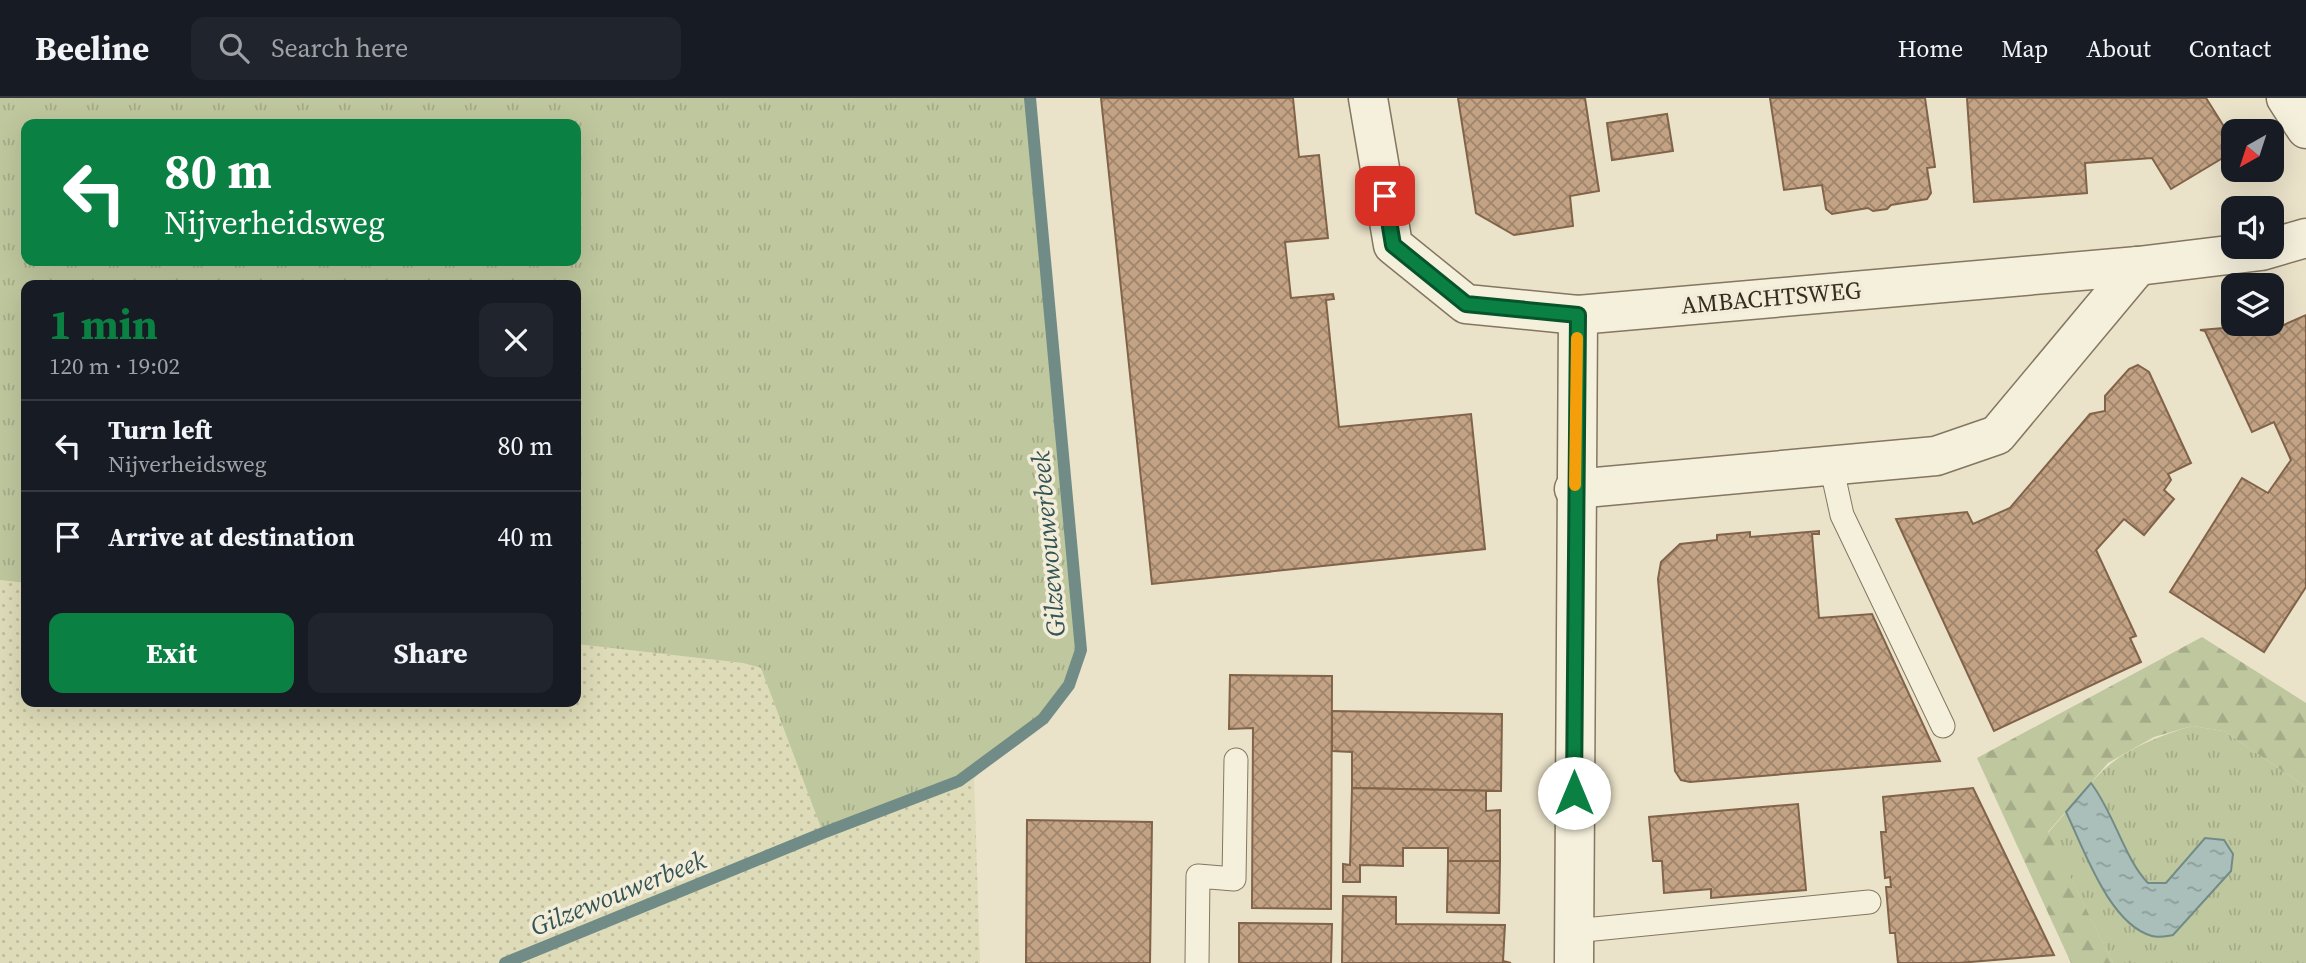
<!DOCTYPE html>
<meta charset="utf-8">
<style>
:root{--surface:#171b24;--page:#20242c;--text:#f1f3f6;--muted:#9ea1a6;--line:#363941;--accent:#0b8043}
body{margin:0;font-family:"Source Serif 4",serif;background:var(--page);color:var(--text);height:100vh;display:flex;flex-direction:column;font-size:26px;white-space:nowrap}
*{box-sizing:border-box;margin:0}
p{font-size:23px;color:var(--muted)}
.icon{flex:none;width:38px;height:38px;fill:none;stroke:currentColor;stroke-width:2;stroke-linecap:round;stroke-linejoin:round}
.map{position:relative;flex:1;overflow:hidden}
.side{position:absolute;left:21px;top:182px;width:560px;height:427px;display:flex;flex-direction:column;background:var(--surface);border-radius:14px;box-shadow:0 7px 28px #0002}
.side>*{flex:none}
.top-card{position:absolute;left:21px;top:21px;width:560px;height:147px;border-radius:14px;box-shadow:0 7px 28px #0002;background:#0b8043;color:#fff;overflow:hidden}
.needle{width:46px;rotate:219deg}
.fabs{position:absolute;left:2221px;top:21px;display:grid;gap:14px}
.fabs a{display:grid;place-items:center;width:63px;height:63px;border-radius:14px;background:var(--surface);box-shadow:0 7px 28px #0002;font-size:35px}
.pin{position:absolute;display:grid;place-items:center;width:60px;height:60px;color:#fff;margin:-30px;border-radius:14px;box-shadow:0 4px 10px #0006}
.me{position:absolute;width:77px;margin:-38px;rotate:0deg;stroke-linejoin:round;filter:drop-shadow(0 0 5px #0008)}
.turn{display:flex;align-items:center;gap:24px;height:147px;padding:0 28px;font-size:32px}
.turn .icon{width:91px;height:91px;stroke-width:2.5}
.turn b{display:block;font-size:49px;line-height:60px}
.round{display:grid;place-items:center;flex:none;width:74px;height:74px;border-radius:14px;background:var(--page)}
.overview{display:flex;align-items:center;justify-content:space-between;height:119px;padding:0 28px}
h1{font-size:42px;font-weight:700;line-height:52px;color:var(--accent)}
.primary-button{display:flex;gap:14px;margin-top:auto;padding:14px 28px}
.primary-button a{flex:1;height:80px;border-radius:14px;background:var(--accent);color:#fff;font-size:28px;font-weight:700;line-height:80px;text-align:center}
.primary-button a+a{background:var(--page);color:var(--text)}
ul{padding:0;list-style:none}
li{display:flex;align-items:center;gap:21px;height:91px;padding:0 28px;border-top:2px solid var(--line)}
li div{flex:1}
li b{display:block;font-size:26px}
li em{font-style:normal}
header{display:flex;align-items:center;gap:42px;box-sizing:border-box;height:98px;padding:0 35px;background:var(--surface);border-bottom:2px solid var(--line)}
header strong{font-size:33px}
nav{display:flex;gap:38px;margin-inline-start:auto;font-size:24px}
.search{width:490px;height:63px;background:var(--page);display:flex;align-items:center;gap:18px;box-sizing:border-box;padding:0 24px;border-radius:14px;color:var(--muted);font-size:26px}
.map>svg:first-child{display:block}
.farmland{fill:url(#farmland-dots)}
.grass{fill:url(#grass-tufts);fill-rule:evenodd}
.forest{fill:url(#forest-firs)}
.water{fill:url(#water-ripples);stroke:#718c87;stroke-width:2}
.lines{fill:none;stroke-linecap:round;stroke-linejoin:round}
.stream{stroke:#718c87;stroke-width:12}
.building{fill:url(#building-cross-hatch);stroke:#816349;stroke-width:2}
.service-casing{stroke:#847660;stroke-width:25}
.minor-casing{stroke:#847660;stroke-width:41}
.service{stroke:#f5f0dc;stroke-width:23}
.minor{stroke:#f5f0dc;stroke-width:38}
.route-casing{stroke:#07532c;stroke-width:18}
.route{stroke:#0b8043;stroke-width:12}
.slow{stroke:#f59e0b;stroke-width:12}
.labels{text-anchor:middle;stroke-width:7;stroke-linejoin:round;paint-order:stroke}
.street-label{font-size:24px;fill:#362d22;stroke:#f2ecd8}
.water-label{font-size:26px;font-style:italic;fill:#335454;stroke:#f2ecd8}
</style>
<header>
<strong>Beeline</strong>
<div class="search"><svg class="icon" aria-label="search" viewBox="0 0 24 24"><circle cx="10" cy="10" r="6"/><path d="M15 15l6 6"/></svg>Search here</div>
<nav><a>Home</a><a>Map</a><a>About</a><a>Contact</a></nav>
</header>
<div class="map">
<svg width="2306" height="865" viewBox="0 0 2306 865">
<defs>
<pattern id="farmland-dots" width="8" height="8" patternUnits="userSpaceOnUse" patternTransform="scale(1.75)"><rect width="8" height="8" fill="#dedbb8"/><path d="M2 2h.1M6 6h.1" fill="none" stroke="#bfbc9e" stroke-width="1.8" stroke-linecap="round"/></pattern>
<pattern id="grass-tufts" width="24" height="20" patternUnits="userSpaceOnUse" patternTransform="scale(1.75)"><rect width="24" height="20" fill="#bfc79e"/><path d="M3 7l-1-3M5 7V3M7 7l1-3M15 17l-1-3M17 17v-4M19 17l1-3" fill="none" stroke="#a5ab88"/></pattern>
<pattern id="forest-firs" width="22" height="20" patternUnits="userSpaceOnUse" patternTransform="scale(1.75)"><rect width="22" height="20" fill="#bfc79e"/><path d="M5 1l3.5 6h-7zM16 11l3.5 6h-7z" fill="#a5ab88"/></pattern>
<pattern id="water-ripples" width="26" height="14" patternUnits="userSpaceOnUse" patternTransform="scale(1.75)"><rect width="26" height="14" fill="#aabfba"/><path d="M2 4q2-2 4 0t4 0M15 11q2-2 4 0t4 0" fill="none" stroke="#8b9c97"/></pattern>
<pattern id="building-cross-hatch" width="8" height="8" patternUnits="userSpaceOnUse" patternTransform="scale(1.75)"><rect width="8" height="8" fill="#c3a384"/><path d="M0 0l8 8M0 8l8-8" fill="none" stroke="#9f856c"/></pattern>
</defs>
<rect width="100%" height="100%" fill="#eae2c9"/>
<polygon class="farmland" points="0,482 26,485 26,604 576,604 576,546 743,565 761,570 783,626 952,682 974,680 980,865 0,865"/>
<g class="grass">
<path d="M0 0H1028L1074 458 1075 553 1065 586 1041 618 974 680 952 682 822 732 761 570 743 565 576 546V187H26V485L0 482ZM26 26H576V163H26Z"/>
<path d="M2192 628 2224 633 2306 689V865H2113L2048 735 2066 714 2112 807 2153 839 2205 740 2166 785H2148C2124 760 2114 716 2091 685 2118 653 2153 640 2192 628Z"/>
</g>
<polygon class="forest" points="2202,539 2306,605 2306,689 2224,633 2192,628 2154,639 2108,665 2048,734 2113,865 2071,865 1977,660"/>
<path class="water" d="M2091 685C2114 715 2124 760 2148 785H2166L2205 740 2224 742 2233 756 2231 773 2173 837C2167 838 2158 840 2152 838 2109 826 2084 751 2066 714Z"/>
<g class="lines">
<polyline class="stream" points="505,865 823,735 959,683 1043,621 1069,587 1081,552 1030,0"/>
</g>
<g class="building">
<polygon points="1101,0 1293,0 1299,59 1319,57 1328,140 1285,144 1291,200 1333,196 1334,201 1326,202 1339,329 1471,316 1485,451 1152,486"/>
<polygon points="1458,0 1585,0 1599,93 1570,98 1573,128 1514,137 1476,115"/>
<polygon points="1770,0 1925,0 1935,69 1927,70 1931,95 1927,101 1891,107 1887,111 1873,113 1868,110 1832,116 1826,111 1822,87 1784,92"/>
<polygon points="1967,0 2206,0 2233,43 2225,44 2226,58 2171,91 2152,60 2085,65 2087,95 1974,104"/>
<polygon points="1667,16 1673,53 1612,62 1607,25"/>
<polygon points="2306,217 2306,489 2264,554 2170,494 2242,380 2268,395 2291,362 2274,324 2252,334 2205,233 2200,232 2272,226 2276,222 2277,230"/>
<polygon points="2138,267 2149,274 2191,365 2168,376 2171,382 2164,392 2174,401 2144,437 2124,421 2096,452 2136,538 2130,540 2141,564 1994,633 1896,421 1967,414 1973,426 2010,410 2090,316 2105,313 2105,298 2129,271"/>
<polygon points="1819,433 1819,436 1812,436 1819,520 1872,516 1940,663 1690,684 1681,682 1675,673 1658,481 1661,464 1680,446 1717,442 1717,437 1750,434 1750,439"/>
<polygon points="1230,577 1332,578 1331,811 1252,810 1253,630 1229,631"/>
<polygon points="1332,613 1502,616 1501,693 1352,690 1352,654 1332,653"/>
<polygon points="1352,690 1499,693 1486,693 1486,713 1500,712 1500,763 1448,763 1448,750 1403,750 1403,768 1360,767 1360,784 1343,784 1343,766 1350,767"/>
<polygon points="1973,690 2054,857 1958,865 1898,865 1895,835 1890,835 1886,789 1891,789 1890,779 1885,780 1881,734 1886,734 1883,699"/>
<polygon points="1798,706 1806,792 1711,800 1711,791 1664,795 1662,763 1653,763 1649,719"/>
<polygon points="1027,722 1152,724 1150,865 1026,865"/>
<polygon points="1448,763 1500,763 1499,815 1447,814"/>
<polygon points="1343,798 1396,799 1396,826 1505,827 1503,863 1511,865 1342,865"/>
<polygon points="1239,825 1332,826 1331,865 1239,865"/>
</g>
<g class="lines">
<defs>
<g id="service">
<polyline points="1831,367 1842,417 1943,628"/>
<polyline points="1574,833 1869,804"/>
<polyline points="1197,865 1198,778 1234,781 1236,662"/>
</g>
<g id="minor">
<polyline points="1368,0 1393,147 1466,206 1578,217"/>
<polyline points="2286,0 2306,31"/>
<polyline points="1574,391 1936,358 1997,337 2138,168"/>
<polyline points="1574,865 1578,217 2138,168 2261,153 2306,140"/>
</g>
</defs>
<use href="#service" class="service-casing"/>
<use href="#minor" class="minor-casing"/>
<use href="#service" class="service"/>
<use href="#minor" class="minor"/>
</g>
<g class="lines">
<defs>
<polyline id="route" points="1385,98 1393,147 1466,206 1578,217 1574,695"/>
</defs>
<use href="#route" class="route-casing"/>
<use href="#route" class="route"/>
<polyline class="slow" points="1575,387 1577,240"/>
</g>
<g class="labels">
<g class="street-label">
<text transform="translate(1771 200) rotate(-5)" y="8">AMBACHTSWEG</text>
</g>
<g class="water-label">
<text transform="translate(1048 446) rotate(-95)" y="9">Gilzewouwerbeek</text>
<text transform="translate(618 795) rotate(-22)" y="9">Gilzewouwerbeek</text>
</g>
</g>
</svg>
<div class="fabs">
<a><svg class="needle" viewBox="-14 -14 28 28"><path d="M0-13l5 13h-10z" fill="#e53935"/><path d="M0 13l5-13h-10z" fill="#9ea1a6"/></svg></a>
<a><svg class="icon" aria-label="sound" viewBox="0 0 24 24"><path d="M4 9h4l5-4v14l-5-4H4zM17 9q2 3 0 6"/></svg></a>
<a><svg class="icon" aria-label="layers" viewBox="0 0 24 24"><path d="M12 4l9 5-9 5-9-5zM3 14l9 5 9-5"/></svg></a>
</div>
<div class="pin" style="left:1385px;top:98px;background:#d93025"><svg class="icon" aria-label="arrive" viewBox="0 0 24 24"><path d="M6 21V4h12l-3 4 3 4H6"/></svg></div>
<svg class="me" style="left:1574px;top:695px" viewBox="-20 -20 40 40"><circle r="19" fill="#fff"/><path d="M0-13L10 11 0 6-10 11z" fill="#0b8043"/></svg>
<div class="top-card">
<div class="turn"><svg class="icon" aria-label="left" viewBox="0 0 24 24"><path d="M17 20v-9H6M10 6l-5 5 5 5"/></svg><div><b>80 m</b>Nijverheidsweg</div></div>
</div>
<section class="side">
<div class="overview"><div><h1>1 min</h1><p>120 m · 19:02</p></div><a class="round"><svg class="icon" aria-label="close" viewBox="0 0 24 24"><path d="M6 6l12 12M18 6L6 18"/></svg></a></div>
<ul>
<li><svg class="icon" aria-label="left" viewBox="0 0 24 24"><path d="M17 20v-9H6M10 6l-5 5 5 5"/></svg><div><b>Turn left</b><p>Nijverheidsweg</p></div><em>80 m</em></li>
<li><svg class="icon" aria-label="arrive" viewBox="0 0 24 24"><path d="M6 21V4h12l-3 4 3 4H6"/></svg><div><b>Arrive at destination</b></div><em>40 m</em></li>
</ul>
<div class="primary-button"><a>Exit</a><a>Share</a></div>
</section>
</div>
